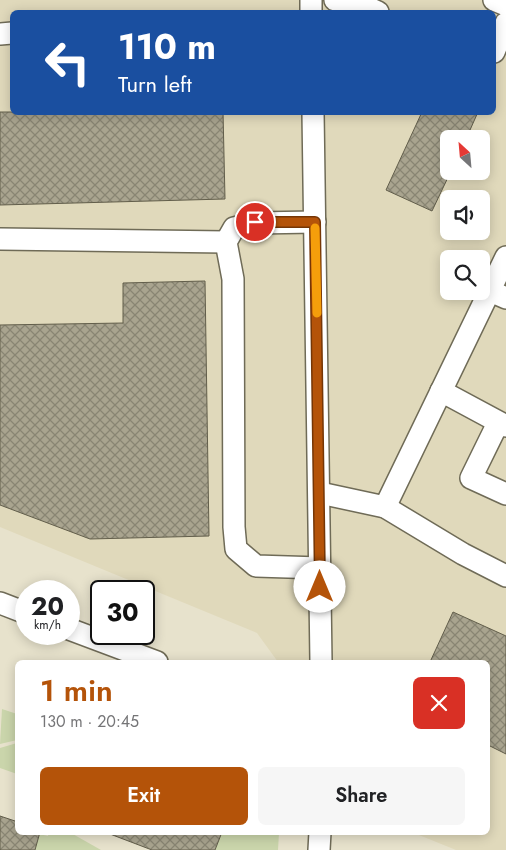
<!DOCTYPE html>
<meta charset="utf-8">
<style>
:root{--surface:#fff;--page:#f6f6f6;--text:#202124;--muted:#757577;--accent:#b45309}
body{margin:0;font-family:Jost,sans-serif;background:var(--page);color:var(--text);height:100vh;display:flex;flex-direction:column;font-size:19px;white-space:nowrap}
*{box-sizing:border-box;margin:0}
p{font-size:16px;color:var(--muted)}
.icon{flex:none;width:28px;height:28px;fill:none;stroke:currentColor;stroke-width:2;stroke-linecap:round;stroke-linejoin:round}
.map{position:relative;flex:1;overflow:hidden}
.details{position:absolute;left:15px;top:660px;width:475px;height:175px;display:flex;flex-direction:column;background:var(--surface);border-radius:8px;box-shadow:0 2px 12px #0003}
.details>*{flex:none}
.guide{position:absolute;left:10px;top:10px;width:486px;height:105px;border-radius:8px;box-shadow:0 2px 12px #0003;background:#1a4fa0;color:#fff;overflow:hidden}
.needle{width:32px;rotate:334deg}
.tools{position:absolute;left:440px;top:130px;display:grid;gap:10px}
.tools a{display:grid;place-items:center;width:50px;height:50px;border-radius:8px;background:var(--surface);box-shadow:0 2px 12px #0003;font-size:25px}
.speed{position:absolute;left:15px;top:580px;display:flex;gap:10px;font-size:25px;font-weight:700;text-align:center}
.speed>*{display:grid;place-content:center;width:65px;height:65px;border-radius:50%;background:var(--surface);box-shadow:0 2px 12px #0003;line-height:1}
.speed small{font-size:12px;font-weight:400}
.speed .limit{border:2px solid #111;border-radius:8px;background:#fff;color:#111}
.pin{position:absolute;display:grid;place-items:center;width:42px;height:42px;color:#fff;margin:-21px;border:2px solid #fff;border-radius:50%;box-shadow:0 1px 5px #0007}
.me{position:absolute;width:55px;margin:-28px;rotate:0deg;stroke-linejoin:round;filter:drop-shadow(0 0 4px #0008)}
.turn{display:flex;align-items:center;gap:18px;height:105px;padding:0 25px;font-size:22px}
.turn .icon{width:65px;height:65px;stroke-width:2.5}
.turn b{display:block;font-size:35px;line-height:42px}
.round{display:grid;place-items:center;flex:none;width:52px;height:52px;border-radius:8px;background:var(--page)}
.headline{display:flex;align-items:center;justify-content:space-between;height:85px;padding:0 25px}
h1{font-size:30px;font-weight:600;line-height:38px;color:var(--accent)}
.action{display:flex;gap:10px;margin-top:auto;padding:10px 25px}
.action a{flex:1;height:58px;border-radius:8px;background:var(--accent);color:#fff;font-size:20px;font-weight:600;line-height:58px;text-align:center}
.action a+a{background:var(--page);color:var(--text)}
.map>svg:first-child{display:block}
.built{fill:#e0d9bb;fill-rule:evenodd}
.green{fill:#cad5ab}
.building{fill:url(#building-cross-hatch);stroke:#625e4b}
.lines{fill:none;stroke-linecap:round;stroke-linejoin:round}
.minor-casing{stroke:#6f6b57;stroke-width:24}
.minor{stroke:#fff;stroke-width:21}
.route-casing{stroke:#753606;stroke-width:12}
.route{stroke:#b45309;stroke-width:9}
.slow{stroke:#f59e0b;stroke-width:9}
</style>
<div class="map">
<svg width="506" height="850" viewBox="0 0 506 850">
<defs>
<pattern id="building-cross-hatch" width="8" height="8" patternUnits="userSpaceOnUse" patternTransform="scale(1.25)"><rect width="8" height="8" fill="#a9a48f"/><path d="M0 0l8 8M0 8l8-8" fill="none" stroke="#898573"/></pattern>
</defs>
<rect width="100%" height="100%" fill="#e7e2cc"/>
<path class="built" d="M0 0H506V850H456L414 833 488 832V662H278L257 633 0 527ZM12 12H494V112H12ZM449 139H481V171H449ZM449 199H481V231H449ZM449 259H481V291H449Z"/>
<g class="green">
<polygon points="2,709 17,714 17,740 0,744"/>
<polygon points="17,743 17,774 0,768 0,748"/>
<polygon points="49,832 71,833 101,850 35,850 39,834 48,836"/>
<polygon points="216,833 279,833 278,850 215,850 221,835"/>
</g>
<g class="building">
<polygon points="0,112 223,112 225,199 0,205"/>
<polygon points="422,112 478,112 466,139 449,139 449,171 451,171 432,211 386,190"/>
<polygon points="205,281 209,536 90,539 0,505 0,325 123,323 123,283"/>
<polygon points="453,612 506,636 506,754 488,745 488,662 430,662"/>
<polygon points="0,816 18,822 18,832 40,832 35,850 0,850"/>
<polygon points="110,832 222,832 215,850 152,850 110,834"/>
</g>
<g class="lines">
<defs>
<g id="minor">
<polyline points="311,0 311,12"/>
<polyline points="335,0 362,5 378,12"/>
<polyline points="494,0 506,5"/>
<polyline points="0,34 12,33"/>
<polyline points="494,52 506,23"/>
<polyline points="313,112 321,662"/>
<polyline points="315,222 255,223 234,228 226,242 233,279 234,527 236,549 256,566 320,568"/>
<polyline points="0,239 226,242"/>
<polyline points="490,291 506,298"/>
<polyline points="441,391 506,426"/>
<polyline points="498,423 471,478 506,494"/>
<polyline points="320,493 385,507 463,554 506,576"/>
<polyline points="385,507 506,257"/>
<polyline points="0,603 26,613"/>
<polyline points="69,629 157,662"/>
<polyline points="319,850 320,832"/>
</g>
</defs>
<use href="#minor" class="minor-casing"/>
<use href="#minor" class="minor"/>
</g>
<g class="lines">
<defs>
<polyline id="route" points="255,222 315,222 320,587"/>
</defs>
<use href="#route" class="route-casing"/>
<use href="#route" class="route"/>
<polyline class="slow" points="315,228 317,313"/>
</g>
</svg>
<div class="tools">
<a><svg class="needle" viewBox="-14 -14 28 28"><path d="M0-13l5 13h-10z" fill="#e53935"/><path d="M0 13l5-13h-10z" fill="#757577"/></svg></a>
<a><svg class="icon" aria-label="sound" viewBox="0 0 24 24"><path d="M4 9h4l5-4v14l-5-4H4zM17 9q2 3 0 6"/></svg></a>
<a><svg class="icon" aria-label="search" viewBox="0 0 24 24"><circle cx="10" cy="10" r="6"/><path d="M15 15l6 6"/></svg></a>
</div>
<div class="speed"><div>20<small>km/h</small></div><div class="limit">30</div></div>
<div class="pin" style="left:255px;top:222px;background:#d93025"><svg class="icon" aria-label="arrive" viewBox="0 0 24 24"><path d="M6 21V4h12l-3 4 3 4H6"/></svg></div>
<svg class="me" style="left:320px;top:587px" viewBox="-20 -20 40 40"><circle r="19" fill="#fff"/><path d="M0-13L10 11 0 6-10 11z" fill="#b45309"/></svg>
<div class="guide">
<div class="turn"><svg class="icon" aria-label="left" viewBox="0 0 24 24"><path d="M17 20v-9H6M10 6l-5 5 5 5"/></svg><div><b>110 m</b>Turn left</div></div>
</div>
<section class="details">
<div class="headline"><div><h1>1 min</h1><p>130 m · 20:45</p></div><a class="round" style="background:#d93025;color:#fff"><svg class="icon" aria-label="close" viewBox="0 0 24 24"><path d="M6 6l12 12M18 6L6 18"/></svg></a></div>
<div class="action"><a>Exit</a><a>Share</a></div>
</section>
</div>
